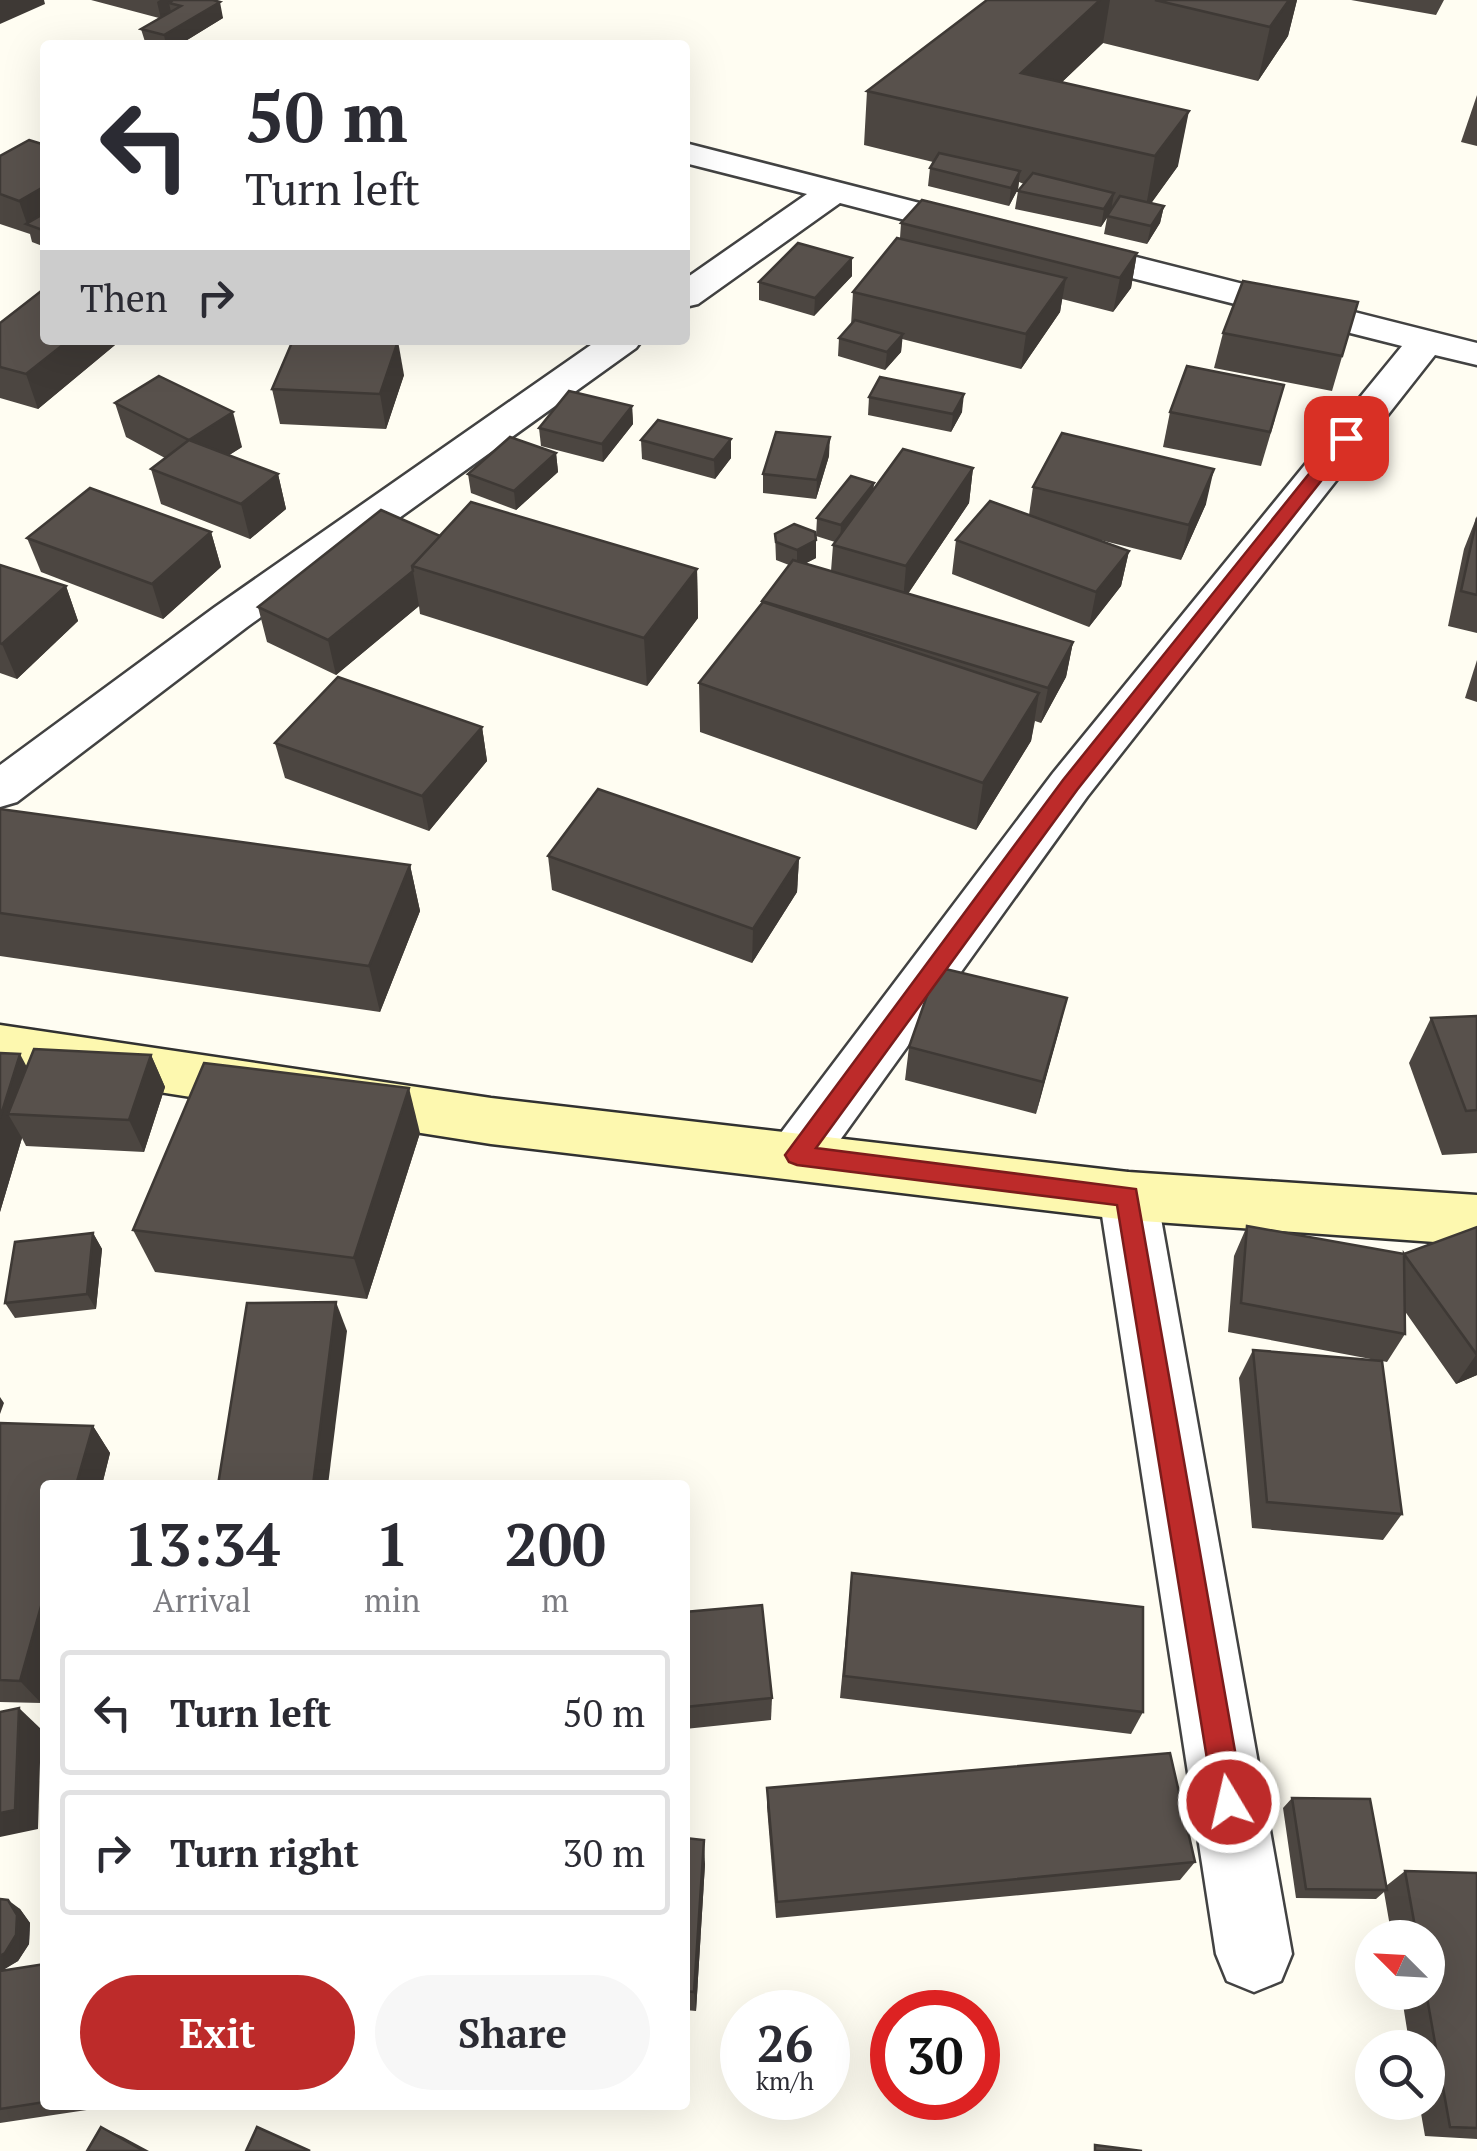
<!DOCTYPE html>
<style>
:root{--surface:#fff;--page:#f7f7f7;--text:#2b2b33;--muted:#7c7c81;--line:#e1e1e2;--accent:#bd2b2a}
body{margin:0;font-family:"PT Serif",serif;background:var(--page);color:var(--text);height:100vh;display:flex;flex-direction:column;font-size:38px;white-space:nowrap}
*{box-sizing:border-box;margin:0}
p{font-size:32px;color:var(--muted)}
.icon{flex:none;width:55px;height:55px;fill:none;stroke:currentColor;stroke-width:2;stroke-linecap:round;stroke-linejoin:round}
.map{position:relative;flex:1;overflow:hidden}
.details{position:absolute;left:40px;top:1480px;width:650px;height:630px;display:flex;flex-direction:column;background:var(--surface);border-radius:10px;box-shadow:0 10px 40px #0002}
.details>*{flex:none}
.top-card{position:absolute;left:40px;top:40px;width:650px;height:305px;border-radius:10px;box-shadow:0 10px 40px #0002;background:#fff;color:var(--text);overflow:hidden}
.needle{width:65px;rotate:294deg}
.controls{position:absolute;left:1355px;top:1920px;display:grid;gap:20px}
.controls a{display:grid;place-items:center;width:90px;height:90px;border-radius:50%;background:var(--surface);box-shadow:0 10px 40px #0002;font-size:50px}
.speed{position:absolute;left:720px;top:1990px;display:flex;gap:20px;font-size:50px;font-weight:700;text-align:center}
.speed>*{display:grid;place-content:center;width:130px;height:130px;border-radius:50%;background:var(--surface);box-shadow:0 10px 40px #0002;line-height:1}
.speed small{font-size:25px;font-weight:400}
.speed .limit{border:15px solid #d22;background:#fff;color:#111}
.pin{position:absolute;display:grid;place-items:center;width:85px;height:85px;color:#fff;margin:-42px;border-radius:20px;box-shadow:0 5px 15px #0006}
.me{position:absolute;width:110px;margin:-55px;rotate:351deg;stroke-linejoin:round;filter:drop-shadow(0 0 8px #0008)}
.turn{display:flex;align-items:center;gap:35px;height:210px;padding:0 40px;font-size:45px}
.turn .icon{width:130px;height:130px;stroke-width:2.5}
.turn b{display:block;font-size:70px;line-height:85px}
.then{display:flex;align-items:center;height:95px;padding:0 40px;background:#0003;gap:20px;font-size:38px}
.eta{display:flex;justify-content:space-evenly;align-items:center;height:170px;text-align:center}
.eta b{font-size:60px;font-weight:800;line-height:70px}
.button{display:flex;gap:20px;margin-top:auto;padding:20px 40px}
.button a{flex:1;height:115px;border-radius:60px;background:var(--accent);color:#fff;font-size:40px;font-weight:800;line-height:115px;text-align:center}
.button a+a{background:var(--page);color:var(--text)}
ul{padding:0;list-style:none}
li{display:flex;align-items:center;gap:30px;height:125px;margin:0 20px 15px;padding:0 20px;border:5px solid var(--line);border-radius:10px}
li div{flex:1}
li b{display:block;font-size:38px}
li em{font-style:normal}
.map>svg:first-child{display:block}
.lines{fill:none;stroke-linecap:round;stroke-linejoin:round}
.street-casing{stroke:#424242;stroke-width:5}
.secondary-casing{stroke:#313131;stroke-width:5}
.street{fill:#fff;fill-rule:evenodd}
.secondary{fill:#fdf8af;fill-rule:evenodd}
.wall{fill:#4c4641}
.shaded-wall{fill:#3e3935}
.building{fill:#58514c;stroke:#3e3935;stroke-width:2.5}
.route{fill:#bd2b2a;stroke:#7b1c1b;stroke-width:2.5}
</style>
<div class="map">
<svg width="1477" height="2151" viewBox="0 0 1477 2151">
<rect width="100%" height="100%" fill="#fffdf2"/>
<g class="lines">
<defs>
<g id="street">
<polygon points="685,143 994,222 1000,229 994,236 982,240 840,203 698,304 685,307 685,279 807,194 685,163"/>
<polygon points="1061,238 1477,343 1477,365 1435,355 1087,797 817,1172 797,1178 777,1172 769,1155 777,1138 1053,773 1402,346 1048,257 1043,249 1048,241"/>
<polygon points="598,340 642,340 636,348 247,627 17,802 0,807 0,765 215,607"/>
<polygon points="1128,1172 1148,1179 1157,1196 1292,1954 1281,1981 1254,1992 1227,1981 1216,1954 1099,1196 1108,1179"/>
</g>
<polygon id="secondary" points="0,1025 491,1098 1128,1172 1477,1195 1477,1245 1128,1220 491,1144 0,1067"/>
</defs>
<use href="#street" class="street-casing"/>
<use href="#secondary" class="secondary-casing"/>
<use href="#street" class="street"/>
<use href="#secondary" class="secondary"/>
</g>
<g class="wall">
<polygon points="91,0 213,0 223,18 179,45 146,45 141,29 159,18"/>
<polygon points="987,0 1297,0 1288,36 1258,81 1103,43 1062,82 1178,166 1151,203 1164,206 1160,223 1147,244 1104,234 1107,218 1101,227 1015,209 1018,191 1024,184 1019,182 1018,189 1009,206 928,186 930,168 933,162 864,145 867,91"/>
<polygon points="1351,0 1444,0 1436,15"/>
<polygon points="1477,95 1477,146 1461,142"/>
<polygon points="45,136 45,247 32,242 30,234 0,224 0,156 41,144"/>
<polygon points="901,223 1137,253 1131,288 1113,312 1062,299 1060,312 1021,369 902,339 901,352 885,370 838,356 839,338 851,325 853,292 900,238"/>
<polygon points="852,258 852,276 814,316 759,300 759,282"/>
<polygon points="1358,302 1332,391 1214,368 1223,333"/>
<polygon points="0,323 45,340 121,340 38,409 0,398"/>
<polygon points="404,375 386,429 280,424 272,389"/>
<polygon points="869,397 962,412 951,432 868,415"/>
<polygon points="115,403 242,447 229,455 278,474 286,509 250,539 161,504 151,469 165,458 126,437"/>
<polygon points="632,406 633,424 603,462 541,446 539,428"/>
<polygon points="1170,412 1275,419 1261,466 1163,447"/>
<polygon points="731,439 731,458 715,479 642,459 641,440"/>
<polygon points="556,453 558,472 516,510 471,493 468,474"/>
<polygon points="829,456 816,499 763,493 763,474"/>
<polygon points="973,468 969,503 908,594 1073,642 1066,677 1041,723 1035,721 1031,741 976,830 700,732 699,683 762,603 789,565 776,560 775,534 816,540 816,558 806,563 831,571 833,545 835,542 816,536 817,518 874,489"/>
<polygon points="1033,487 1206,504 1181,560 1096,539 1129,551 1121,586 1089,627 952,574 956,540 1029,515"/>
<polygon points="1477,516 1477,633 1448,626 1464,549"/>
<polygon points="211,532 221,567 163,619 41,572 27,538"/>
<polygon points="440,536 697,569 698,618 647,686 420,614 419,606 336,675 267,642 258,607"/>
<polygon points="0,565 66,586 78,621 17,679 0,673"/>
<polygon points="1477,660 1477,702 1465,698"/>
<polygon points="482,727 487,761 429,831 285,778 275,743"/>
<polygon points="0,809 410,865 420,911 380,1012 0,956"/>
<polygon points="548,856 799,858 797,892 752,963 552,890"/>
<polygon points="1067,998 1036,1114 905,1080 909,1047"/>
<polygon points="1477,1016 1477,1153 1442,1155 1409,1063 1431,1018"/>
<polygon points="0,1053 27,1067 151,1055 165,1087 144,1152 26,1146 22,1138 0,1212"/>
<polygon points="420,1133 367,1299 155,1272 133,1230"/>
<polygon points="1247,1226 1404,1254 1477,1227 1477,1375 1456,1384 1404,1310 1405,1334 1387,1362 1382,1361 1402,1514 1383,1540 1252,1528 1239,1378 1253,1350 1376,1360 1228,1332 1234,1256"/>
<polygon points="93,1233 102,1249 96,1309 15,1318 5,1303"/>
<polygon points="0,1423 93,1426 110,1453 102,1485 45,1485 41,1703 0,1702"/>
<polygon points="852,1573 1143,1712 1131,1734 840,1698"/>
<polygon points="685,1612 772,1698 771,1720 685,1729"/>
<polygon points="767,1788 1195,1862 1180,1880 776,1918 767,1807"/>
<polygon points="1292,1798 1386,1886 1405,1871 1477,1873 1477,2139 1425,2136 1419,2102 1428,2102 1428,2048 1410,2048 1401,1992 1428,1992 1428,1938 1392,1938 1384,1892 1376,1899 1296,1898 1283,1808"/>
<polygon points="685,1838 705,1864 696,2011 685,2010"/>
<polygon points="0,1899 20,1909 30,1923 29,1944 18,1961 2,1970 45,1964 45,2105 120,2105 0,2123"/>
</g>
<g class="shaded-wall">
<polygon points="0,0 44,0 45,4 0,24"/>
<polygon points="160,0 180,0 169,3 171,12 161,19 157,2"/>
<polygon points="1100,0 1110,0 1103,43 1017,125 1021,73"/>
<polygon points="1289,0 1297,0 1288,36 1258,81 1270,27"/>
<polygon points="220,2 223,18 179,45 166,45 164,35"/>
<polygon points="1189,111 1178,166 1145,212 1155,156"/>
<polygon points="1020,171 1018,189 1009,206 1011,188"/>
<polygon points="45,186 45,226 27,224 19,201"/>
<polygon points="1114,193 1111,211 1101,227 1104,209"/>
<polygon points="1164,206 1160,223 1147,244 1151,226"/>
<polygon points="1137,253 1131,288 1113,312 1120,278"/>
<polygon points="852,258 852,276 814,316 815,298"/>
<polygon points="1066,278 1060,312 1021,369 1026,334"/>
<polygon points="903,334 901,352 885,370 887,352"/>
<polygon points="69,340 121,340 38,409 26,374"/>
<polygon points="398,341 404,375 386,429 380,394"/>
<polygon points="964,394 962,412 951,432 953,414"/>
<polygon points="632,406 633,424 603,462 602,444"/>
<polygon points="233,412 242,447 198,475 189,440"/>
<polygon points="830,437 829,456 816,499 817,480"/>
<polygon points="731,439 731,458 715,479 714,460"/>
<polygon points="556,453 558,472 516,510 514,491"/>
<polygon points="973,468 969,503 903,601 906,566"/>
<polygon points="1214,469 1206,504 1181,560 1189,525"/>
<polygon points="278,474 286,509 250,539 241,504"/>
<polygon points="874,483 873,501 840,543 841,525"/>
<polygon points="211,532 221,567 163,619 152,584"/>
<polygon points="816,540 816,558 797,568 797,550"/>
<polygon points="1129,551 1121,586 1089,627 1096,592"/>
<polygon points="697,569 698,618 647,686 644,638"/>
<polygon points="413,571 419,606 336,675 328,640"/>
<polygon points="66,586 78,621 17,679 2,644"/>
<polygon points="1073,642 1066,677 1041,723 1048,688"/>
<polygon points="1039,693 1031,741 976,830 983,783"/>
<polygon points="482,727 487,761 429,831 422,796"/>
<polygon points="799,858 797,892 752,963 753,929"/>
<polygon points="410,865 420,911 380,1012 369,966"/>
<polygon points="1067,998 1059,1031 1036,1114 1043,1082"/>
<polygon points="20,1054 37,1086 8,1114 22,1138 0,1212 0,1118"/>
<polygon points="151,1055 165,1087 144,1152 129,1120"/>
<polygon points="409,1088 420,1133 367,1299 354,1258"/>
<polygon points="93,1233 102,1249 96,1309 87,1294"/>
<polygon points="336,1302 347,1331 328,1485 313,1485"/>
<polygon points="1476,1355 1477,1355 1477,1375 1456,1384"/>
<polygon points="0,1397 4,1403 0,1414"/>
<polygon points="93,1426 110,1453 102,1485 76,1485"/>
<polygon points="45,1592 45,1689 41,1703 20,1681"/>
<polygon points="19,1708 41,1729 38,1829 0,1837 0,1813"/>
<polygon points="704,1840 705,1864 696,2011 694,1992"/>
<polygon points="8,1900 20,1909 30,1923 29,1944 18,1961 0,1972 0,1956"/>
<polygon points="101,2127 123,2137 149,2151 144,2151"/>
</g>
<g class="building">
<polygon points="173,0 213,0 220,2 164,35 141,29 181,6 169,3"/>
<polygon points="987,0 1100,0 1021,73 1189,111 1155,156 867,91"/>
<polygon points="1155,0 1289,0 1270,27"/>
<polygon points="29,140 45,145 45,186 19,201 0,194 0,156"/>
<polygon points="939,153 1020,171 1011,188 930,168"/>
<polygon points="1033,173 1114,193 1104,209 1018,191"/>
<polygon points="1120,196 1164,206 1151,226 1107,216"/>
<polygon points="922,200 1137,253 1120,278 901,223"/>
<polygon points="45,213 45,231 26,224"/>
<polygon points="897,238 1066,278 1026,334 853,292"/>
<polygon points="798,243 852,258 815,298 759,282"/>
<polygon points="1243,281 1358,302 1342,356 1223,333"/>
<polygon points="45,288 45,340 69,340 26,374 0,367 0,323"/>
<polygon points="855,320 903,334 887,352 839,338"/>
<polygon points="293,340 373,340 398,341 380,394 272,389"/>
<polygon points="1187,366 1284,385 1270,432 1170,412"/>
<polygon points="159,376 233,412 189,440 115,403"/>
<polygon points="880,377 964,394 953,414 869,397"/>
<polygon points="569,391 632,406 602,444 539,428"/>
<polygon points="658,420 731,439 714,460 641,440"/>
<polygon points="776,432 830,437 817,480 763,474"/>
<polygon points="1062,433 1214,469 1189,525 1033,487"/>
<polygon points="510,437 556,453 514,491 468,474"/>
<polygon points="189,440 278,474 241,504 151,469"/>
<polygon points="903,449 973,468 906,566 833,545"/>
<polygon points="851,476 874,483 841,525 817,518"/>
<polygon points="90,488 211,532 152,584 27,538"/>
<polygon points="990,501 1129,551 1096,592 956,540"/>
<polygon points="471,502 697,569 644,638 412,566"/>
<polygon points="381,510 440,536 412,566 413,571 328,640 258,607"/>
<polygon points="1477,518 1477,595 1461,591"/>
<polygon points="794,524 815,532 816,540 797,550 776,542 775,534"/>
<polygon points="793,560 1073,642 1048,688 762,601"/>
<polygon points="0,565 66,586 2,644 0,643"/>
<polygon points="763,602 1039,693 983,783 699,683"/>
<polygon points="338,677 482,727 422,796 275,743"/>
<polygon points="598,789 799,858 753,929 548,856"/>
<polygon points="0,809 410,865 369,966 0,913"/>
<polygon points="937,967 1067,998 1043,1082 909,1047"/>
<polygon points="1477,1016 1477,1110 1466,1111 1431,1018"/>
<polygon points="34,1049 151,1055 129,1120 8,1114"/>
<polygon points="0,1053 20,1054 0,1118"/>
<polygon points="204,1063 409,1088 354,1258 133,1230"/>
<polygon points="1247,1226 1404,1254 1477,1227 1477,1355 1404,1254 1405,1334 1241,1303"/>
<polygon points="93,1233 87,1294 5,1303 15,1242"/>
<polygon points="336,1302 313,1485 218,1485 247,1303"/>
<polygon points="1253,1350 1382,1361 1402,1514 1267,1502"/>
<polygon points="0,1423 93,1426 76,1485 45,1485 45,1592 20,1681 0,1680"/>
<polygon points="852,1573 1143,1607 1143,1712 844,1676"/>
<polygon points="762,1605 772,1698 685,1707 685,1612"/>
<polygon points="19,1708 15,1810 0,1813 0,1712"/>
<polygon points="1170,1753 1195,1862 777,1902 767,1788"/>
<polygon points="1292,1798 1370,1799 1387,1890 1306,1889"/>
<polygon points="685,1838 704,1840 694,1992 685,1991"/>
<polygon points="1405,1871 1477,1873 1477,2128 1450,2127 1426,1992 1428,1938 1417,1938"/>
<polygon points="0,1899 8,1900 17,1915 16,1935 5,1953 0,1956"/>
<polygon points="45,1964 45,2102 0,2109 0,1971"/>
<polygon points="101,2127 144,2151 87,2151"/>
<polygon points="257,2127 310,2151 246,2151"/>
<polygon points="1095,2145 1142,2151 1095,2151"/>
</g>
<polygon class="route" points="1341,434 1355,438 1077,790 816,1148 1136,1189 1244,1802 1240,1813 1229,1817 1218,1813 1214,1802 1117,1205 797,1165 789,1162 785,1155 1063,780"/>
</svg>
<div class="controls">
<a><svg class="needle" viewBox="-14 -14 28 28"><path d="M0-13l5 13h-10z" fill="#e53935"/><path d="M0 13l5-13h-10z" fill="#7c7c81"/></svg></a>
<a><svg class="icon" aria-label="search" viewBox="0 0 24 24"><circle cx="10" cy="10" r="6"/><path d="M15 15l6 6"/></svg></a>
</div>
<div class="speed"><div>26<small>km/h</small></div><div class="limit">30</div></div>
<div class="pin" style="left:1346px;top:438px;background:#d93025"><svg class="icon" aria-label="arrive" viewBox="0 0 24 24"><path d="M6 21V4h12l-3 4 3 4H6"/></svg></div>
<svg class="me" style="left:1229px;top:1802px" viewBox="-20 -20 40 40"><circle r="17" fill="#bd2b2a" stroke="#fff" stroke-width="3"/><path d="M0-11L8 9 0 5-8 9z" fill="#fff"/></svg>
<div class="top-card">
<div class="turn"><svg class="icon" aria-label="left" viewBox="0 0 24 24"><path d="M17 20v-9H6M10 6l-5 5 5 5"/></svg><div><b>50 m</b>Turn left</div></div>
<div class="then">Then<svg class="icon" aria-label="right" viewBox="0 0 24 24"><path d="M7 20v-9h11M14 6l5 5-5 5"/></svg></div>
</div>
<section class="details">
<div class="eta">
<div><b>13:34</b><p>Arrival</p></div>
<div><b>1</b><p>min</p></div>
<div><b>200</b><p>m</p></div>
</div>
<ul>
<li><svg class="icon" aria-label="left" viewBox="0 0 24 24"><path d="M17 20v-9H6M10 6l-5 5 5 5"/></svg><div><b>Turn left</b></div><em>50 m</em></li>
<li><svg class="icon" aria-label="right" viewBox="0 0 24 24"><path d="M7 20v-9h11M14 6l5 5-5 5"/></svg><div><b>Turn right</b></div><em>30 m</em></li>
</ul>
<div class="button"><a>Exit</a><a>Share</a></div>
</section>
</div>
